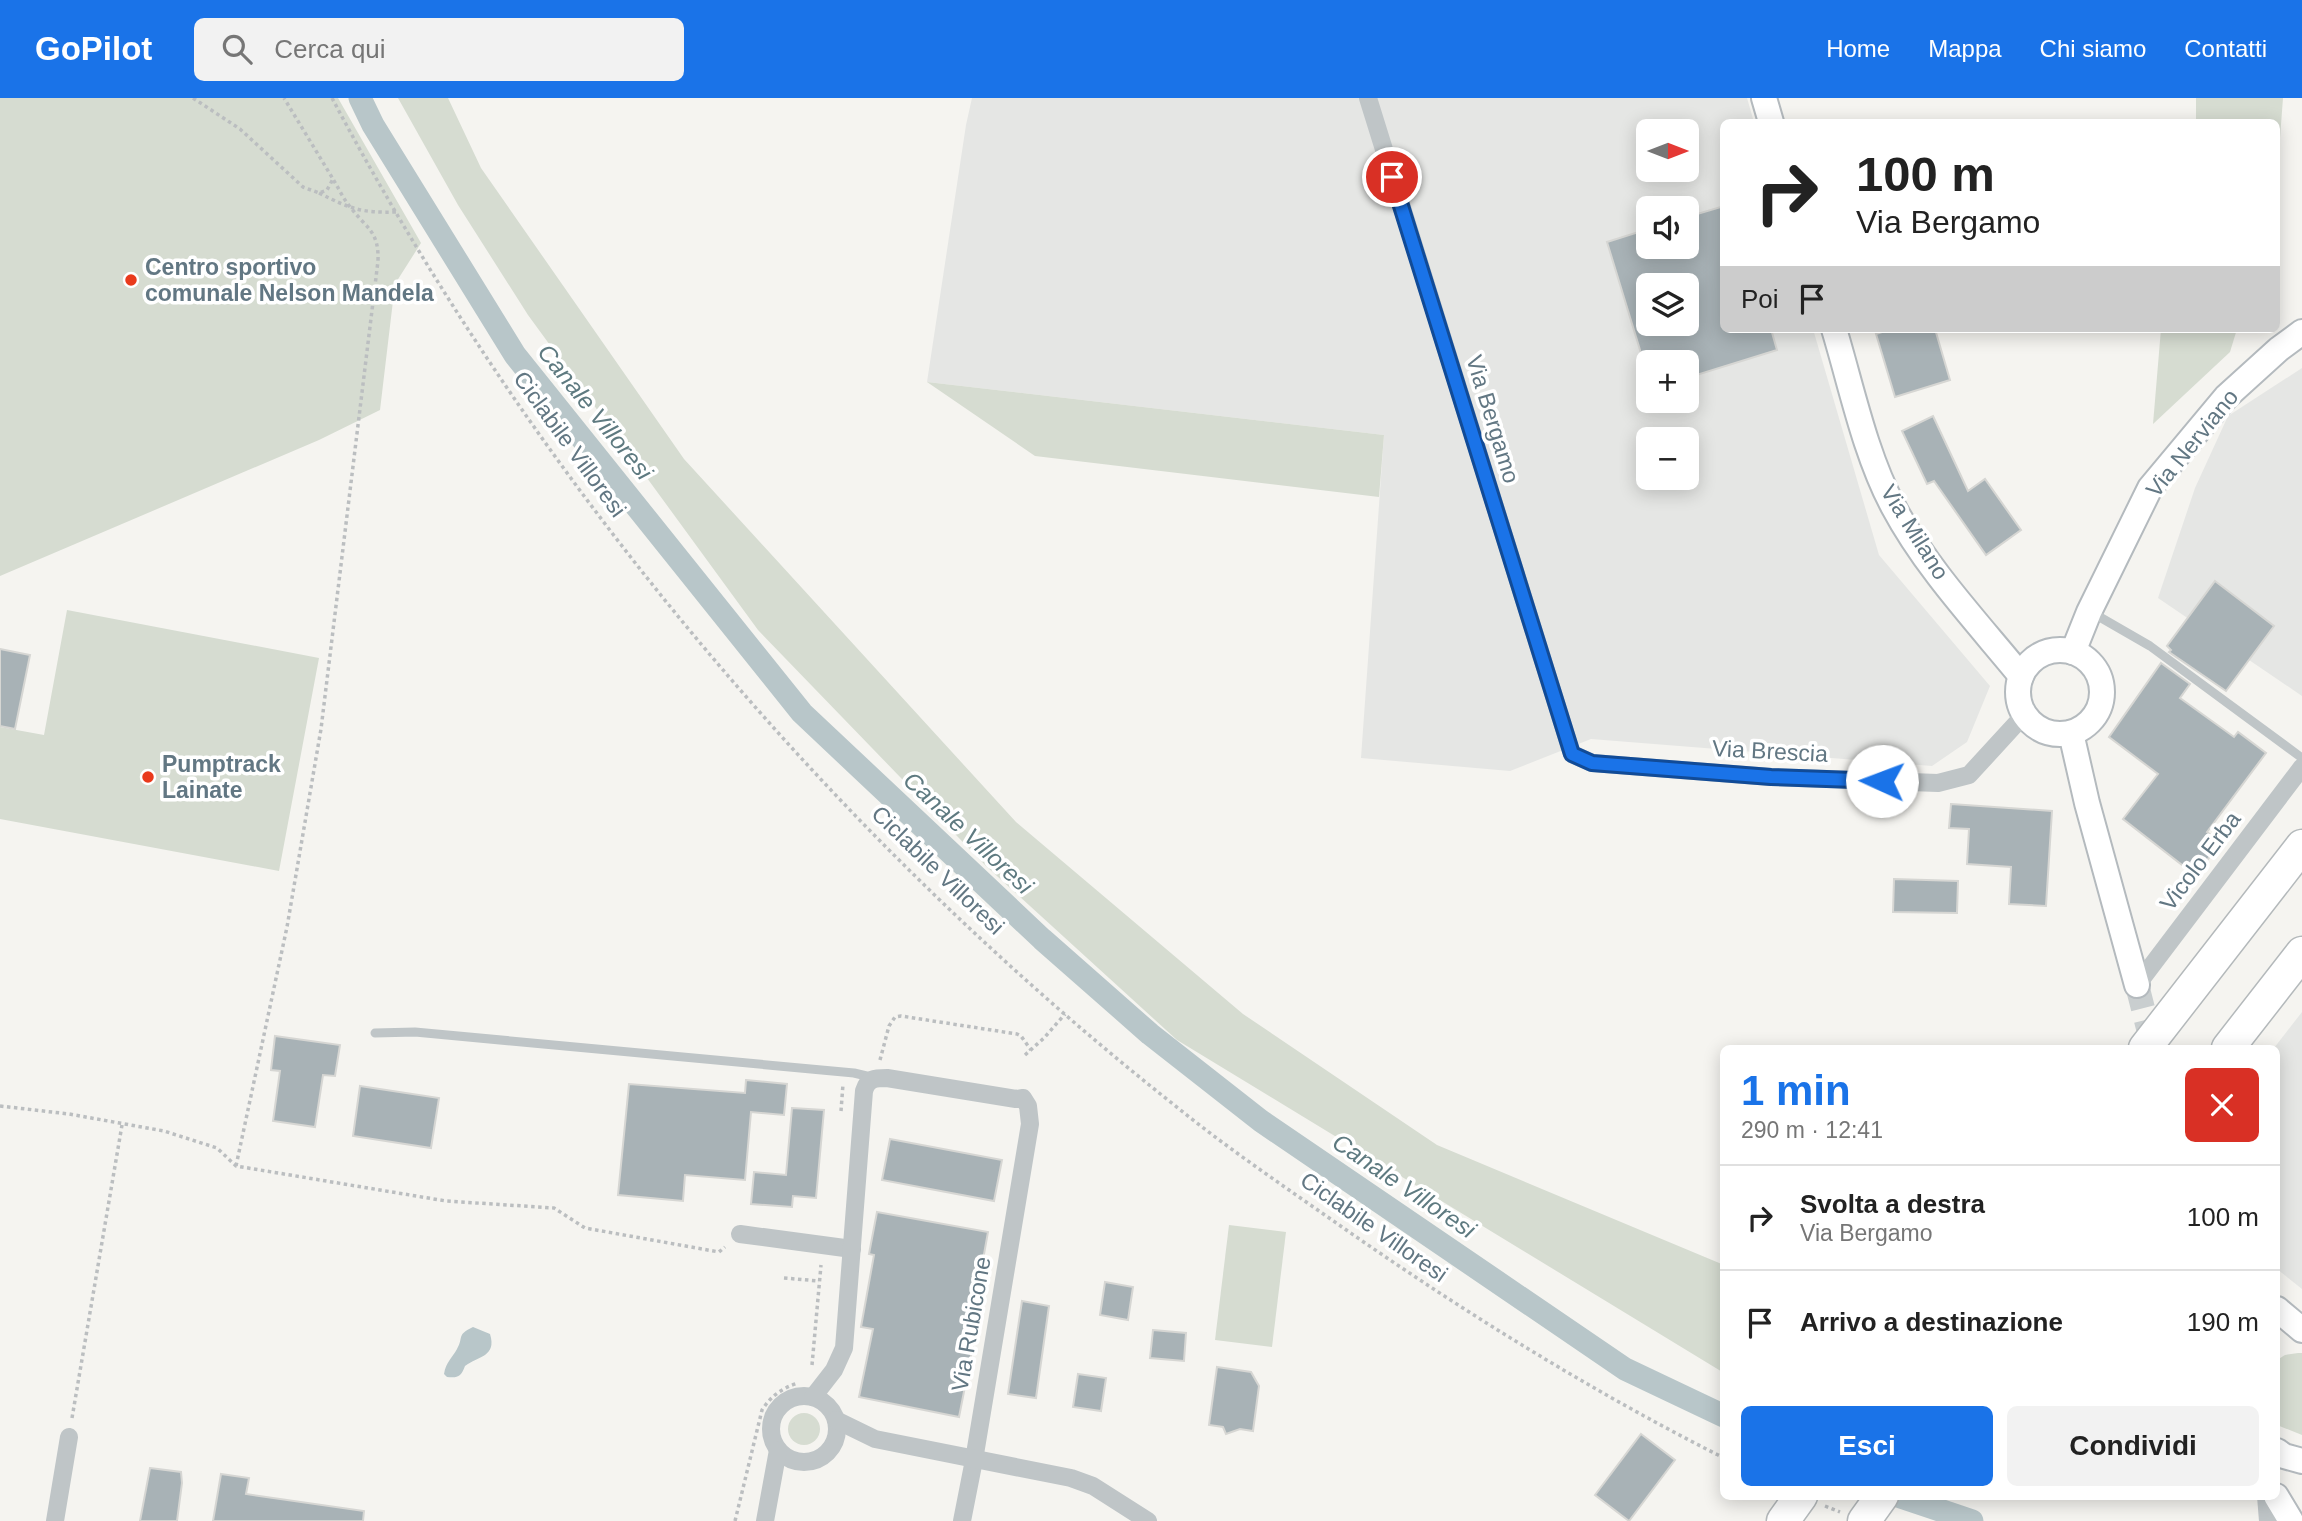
<!DOCTYPE html>
<html lang="it">
<meta charset="utf-8">
<style>
:root{--surface:#fff;--page:#f2f2f2;--text:#222;--muted:#767676;--line:#e0e0e0;--accent:#1a73e8}
body{margin:0;font-family:Arial,sans-serif;background:var(--page);color:var(--text);height:100vh;display:flex;flex-direction:column;font-size:26px;white-space:nowrap}
*{box-sizing:border-box;margin:0}
p{font-size:23px;color:var(--muted)}
.icon{flex:none;width:38px;height:38px;fill:none;stroke:currentColor;stroke-width:2;stroke-linecap:round;stroke-linejoin:round}
.map{position:relative;flex:1;overflow:hidden}
.panel{position:absolute;left:1720px;top:947px;width:560px;height:455px;display:flex;flex-direction:column;background:var(--surface);border-radius:10px;box-shadow:0 4px 18px #0003}
.panel>*{flex:none}
.hud{position:absolute;left:1720px;top:21px;width:560px;height:214px;border-radius:10px;box-shadow:0 4px 18px #0003;background:#fff;color:var(--text);overflow:hidden}
.needle{width:46px;rotate:90deg}
.tools{position:absolute;left:1636px;top:21px;display:grid;gap:14px}
.tools a{display:grid;place-items:center;width:63px;height:63px;border-radius:10px;background:var(--surface);box-shadow:0 4px 18px #0003;font-size:35px}
.pin{position:absolute;display:grid;place-items:center;width:60px;height:60px;color:#fff;margin:-30px;border:4px solid #fff;border-radius:50%;box-shadow:0 2px 7px #0007}
.me{position:absolute;width:77px;margin:-38px;rotate:272deg;stroke-linejoin:round;filter:drop-shadow(0 0 5px #0008)}
.turn{display:flex;align-items:center;gap:24px;height:147px;padding:0 21px;font-size:32px}
.turn .icon{width:91px;height:91px;stroke-width:2.5}
.turn b{display:block;font-size:49px;line-height:60px}
.then{display:flex;align-items:center;height:66px;padding:0 21px;background:#0003;gap:14px;font-size:26px}
.round{display:grid;place-items:center;flex:none;width:74px;height:74px;border-radius:10px;background:var(--page)}
.head{display:flex;align-items:center;justify-content:space-between;height:119px;padding:0 21px}
h1{font-size:42px;font-weight:700;line-height:52px;color:var(--accent)}
.button{display:flex;gap:14px;margin-top:auto;padding:14px 21px}
.button a{flex:1;height:80px;border-radius:10px;background:var(--accent);color:#fff;font-size:28px;font-weight:700;line-height:80px;text-align:center}
.button a+a{background:var(--page);color:var(--text)}
ul{padding:0;list-style:none}
li{display:flex;align-items:center;gap:21px;height:105px;padding:0 21px;border-top:2px solid var(--line)}
li div{flex:1}
li b{display:block;font-size:26px}
li em{font-style:normal}
header{display:flex;align-items:center;gap:42px;box-sizing:border-box;height:98px;padding:0 35px;background:var(--accent);color:#fff}
header strong{font-size:33px}
nav{display:flex;gap:38px;margin-inline-start:auto;font-size:24px}
.search{width:490px;height:63px;background:var(--page);display:flex;align-items:center;gap:18px;box-sizing:border-box;padding:0 24px;border-radius:10px;color:var(--muted);font-size:26px}
.map>svg:first-child{display:block}
.built{fill:#e5e6e4;fill-rule:evenodd}
.green{fill:#d6dcd1}
.water{fill:#b8c6c9}
.lines{fill:none;stroke-linecap:round;stroke-linejoin:round}
.canal{stroke:#b8c6c9;stroke-width:23}
.building{fill:#a8b2b6;stroke:#d6d6d3;stroke-width:2;fill-rule:evenodd}
.secondary-tunnel{stroke:#c9cecf;stroke-width:24;stroke-dasharray:24 12;stroke-linecap:butt}
.secondary-casing{stroke:#b4babe;stroke-width:28}
.highway-casing{stroke:#b4b9bb;stroke-width:35}
.path{stroke:#bbbec0;stroke-width:3.5;stroke-dasharray:3.5 3.5;stroke-linecap:butt}
.lane{stroke:#bfc5c7;stroke-width:9}
.street{stroke:#bfc5c7;stroke-width:18}
.secondary{stroke:#fff;stroke-width:24}
.highway{stroke:#fff;stroke-width:32}
.route-casing{stroke:#114b97;stroke-width:18}
.route{stroke:#1a73e8;stroke-width:12}
.poi-dot{fill:#e93a1c;stroke:#fff;stroke-width:2.5}
.labels{text-anchor:middle;stroke-width:7;stroke-linejoin:round;paint-order:stroke}
.poi-label{font-size:23px;font-weight:bold;fill:#627783;stroke:#fff;text-anchor:start}
.street-label{font-size:23px;fill:#627783;stroke:#fff}
.water-label{font-size:24px;font-style:italic;fill:#5e7a80;stroke:#fff}
</style>
<header>
<strong>GoPilot</strong>
<div class="search"><svg class="icon" aria-label="search" viewBox="0 0 24 24"><circle cx="10" cy="10" r="6"/><path d="M15 15l6 6"/></svg>Cerca qui</div>
<nav><a>Home</a><a>Mappa</a><a>Chi siamo</a><a>Contatti</a></nav>
</header>
<div class="map">
<svg width="2302" height="1423" viewBox="0 0 2302 1423">
<rect width="100%" height="100%" fill="#f5f4f0"/>
<g class="built">
<path d="M972 0H1747L1754 24H1724V231H1813L1879 457 1990 588 1967 644 1932 668 1591 641 1510 673 1361 660 1384 337 927 284 966 27ZM1648 33H1687V72H1648ZM1648 110H1687V149H1648ZM1648 187H1687V226H1648ZM1648 264H1687V303H1648ZM1648 341H1687V380H1648Z"/>
<polygon points="2302,270 2302,598 2158,500 2195,390 2228,318"/>
<polygon points="2302,914 2302,1191 2277,1171 2277,950 2274,950"/>
</g>
<g class="green">
<polygon points="0,0 338,0 421,145 395,186 380,312 319,342 0,478"/>
<polygon points="398,0 448,0 481,70 684,361 1016,724 1243,916 1437,1047 1724,1167 1724,1275 1177,942 986,768 758,532 528,217 458,107"/>
<polygon points="2196,0 2283,0 2277,80 2277,24 2196,24"/>
<polygon points="2161,231 2237,231 2230,254 2153,326"/>
<polygon points="927,284 1384,337 1379,399 1035,358"/>
<polygon points="67,512 319,560 279,773 0,721 0,629 44,637"/>
<polygon points="1229,1127 1286,1134 1272,1249 1215,1242"/>
<polygon points="2298,1255 2302,1255 2302,1337 2277,1327 2277,1262 2285,1257"/>
<circle cx="804" cy="1331" r="16"/>
</g>
<path class="water" d="M473 1229 490 1236C497 1259 478 1258 465 1268 461 1279 458 1280 447 1279L444 1276C446 1264 452 1260 457 1251 464 1239 456 1237 473 1229Z"/>
<g class="lines">
<g class="canal">
<polyline points="360,0 373,27 515,257 802,615 1042,841 1150,936 1261,1023 1625,1271 1724,1318"/>
<polyline points="1898,1398 1972,1423"/>
</g>
</g>
<g class="building">
<path d="M1724 108V231H1771L1777 252 1687 280V264L1644 265 1607 144 1648 131V149H1687V119ZM1648 187H1687V226H1648Z"/>
<polygon points="1891,231 1935,231 1950,282 1895,299 1876,236"/>
<polygon points="1933,318 1968,393 1985,381 2021,432 1986,457 1934,383 1927,386 1902,333"/>
<polygon points="2215,483 2274,528 2226,593 2169,554 2171,552 2167,548"/>
<polygon points="0,551 30,557 15,631 0,628"/>
<polygon points="2161,565 2190,586 2180,600 2234,639 2238,634 2266,655 2207,734 2221,745 2195,777 2123,721 2158,676 2109,639"/>
<polygon points="1951,706 2052,713 2046,808 2009,806 2011,769 1967,766 1969,731 1949,730"/>
<polygon points="1894,781 1958,783 1957,815 1893,814"/>
<polygon points="275,938 340,947 335,978 323,977 315,1029 273,1023 280,973 271,972"/>
<polygon points="746,982 787,986 784,1017 751,1014 745,1082 685,1077 683,1103 618,1097 629,986 745,995"/>
<polygon points="360,988 439,1000 431,1050 353,1038"/>
<polygon points="792,1010 824,1012 816,1100 793,1098 792,1109 751,1106 754,1074 786,1077"/>
<polygon points="890,1041 1002,1062 994,1103 882,1082"/>
<polygon points="877,1114 988,1134 975,1206 981,1207 959,1319 859,1299 873,1231 861,1229 874,1157 869,1156"/>
<polygon points="1105,1184 1133,1189 1128,1222 1100,1217"/>
<polygon points="1022,1203 1049,1208 1036,1300 1008,1296"/>
<polygon points="1153,1232 1186,1235 1184,1263 1150,1260"/>
<polygon points="1217,1269 1251,1274 1259,1288 1253,1333 1240,1331 1226,1336 1223,1329 1209,1327"/>
<polygon points="1078,1276 1106,1280 1101,1313 1073,1309"/>
<polygon points="1641,1336 1675,1362 1629,1423 1595,1397"/>
<polygon points="150,1370 181,1374 182,1385 177,1423 140,1423"/>
<polygon points="221,1376 249,1380 246,1396 364,1413 363,1423 213,1423"/>
</g>
<g class="lines">
<polyline class="secondary-tunnel" points="2137,887 2153,950"/>
<defs>
<g id="secondary">
<polyline points="1764,0 1771,24"/>
<path d="M1834 231C1851 287 1865 356 1893 408 1926 470 1976 523 2021 578"/>
<circle cx="2060" cy="594" r="42"/>
<polyline points="2073,554 2089,514 2150,390 2226,299 2279,251 2302,234"/>
<polyline points="2071,635 2087,705 2137,887"/>
<polyline points="2277,1211 2302,1232"/>
<polyline points="2277,1353 2284,1358 2302,1363"/>
<polyline points="2276,1398 2291,1423"/>
</g>
<g id="highway">
<polyline points="2145,950 2302,748"/>
<polyline points="2228,950 2302,855"/>
<polyline points="1783,1423 1801,1398"/>
<polyline points="1864,1423 1882,1398"/>
</g>
</defs>
<use href="#secondary" class="secondary-casing"/>
<use href="#highway" class="highway-casing"/>
<g class="path">
<polyline points="193,0 240,31 303,89 319,95 327,92 333,81 284,0"/>
<path d="M332 0C535 384 833 737 1173 1006 1227 1050 1285 1089 1342 1129 1464 1214 1591 1293 1724 1360"/>
<path d="M319 95C351 111 361 115 396 114"/>
<polyline points="1025,957 1044,940 1065,916"/>
<polyline points="880,962 889,928 895,919 901,918 1017,936 1021,938 1031,952"/>
<polyline points="0,1008 69,1016 164,1033 217,1050 236,1068 446,1103 554,1110 585,1130 719,1154 725,1149"/>
<polyline points="841,1013 843,986"/>
<path d="M236 1068 287 829 321 631 378 163C379 133 367 131 351 110 344 102 339 91 333 81"/>
<polyline points="784,1180 819,1183"/>
<polyline points="812,1267 821,1167"/>
<polyline points="72,1320 122,1027"/>
<polyline points="1825,1408 1840,1414"/>
<path d="M735 1423 762 1312C771 1298 782 1290 798 1285"/>
</g>
<g class="lane">
<polyline points="2091,514 2150,548 2302,660"/>
<polyline points="375,935 415,934 854,975 875,980"/>
</g>
<g class="street">
<polyline points="1368,0 1572,656 1592,665 1771,679 1938,685 1969,677 2024,617"/>
<polyline points="2137,887 2302,669"/>
<polyline points="740,1136 852,1151"/>
<circle cx="804" cy="1331" r="33"/>
<path d="M813 1299 834 1272 844 1250 864 993C868 980 875 980 887 980L1016 1001 1023 1000 1028 1008 1030 1026 974 1362 962 1423"/>
<polyline points="836,1322 875,1341 1071,1380 1093,1388 1148,1423"/>
<polyline points="2266,1398 2268,1423"/>
<polyline points="55,1423 69,1339"/>
<polyline points="765,1423 778,1352"/>
</g>
<use href="#secondary" class="secondary"/>
<use href="#highway" class="highway"/>
</g>
<g class="lines">
<defs>
<polyline id="route" points="1392,79 1572,656 1592,665 1771,679 1882,683"/>
</defs>
<use href="#route" class="route-casing"/>
<use href="#route" class="route"/>
</g>
<g class="poi-dot">
<circle cx="131" cy="182" r="7"/>
<circle cx="148" cy="679" r="7"/>
</g>
<g class="labels">
<g class="poi-label">
<text x="145" y="177">Centro sportivo<tspan x="145" dy="26">comunale Nelson Mandela</tspan></text>
<text x="162" y="674">Pumptrack<tspan x="162" dy="26">Lainate</tspan></text>
</g>
<g class="street-label">
<text transform="translate(1493 321) rotate(73)" y="8">Via Bergamo</text>
<text transform="translate(2192 345) rotate(-51)" y="8">Via Nerviano</text>
<text transform="translate(570 346) rotate(54)" y="8">Ciclabile Villoresi</text>
<text transform="translate(1915 434) rotate(58)" y="8">Via Milano</text>
<text transform="translate(1770 653) rotate(3)" y="8">Via Brescia</text>
<text transform="translate(2200 763) rotate(-53)" y="8">Vicolo Erba</text>
<text transform="translate(938 772) rotate(44)" y="8">Ciclabile Villoresi</text>
<text transform="translate(1374 1129) rotate(35)" y="8">Ciclabile Villoresi</text>
<text transform="translate(971 1226) rotate(-80)" y="8">Via Rubicone</text>
</g>
<g class="water-label">
<text transform="translate(595 314) rotate(51)" y="8">Canale Villoresi</text>
<text transform="translate(968 735) rotate(43)" y="8">Canale Villoresi</text>
<text transform="translate(1404 1088) rotate(34)" y="8">Canale Villoresi</text>
</g>
</g>
</svg>
<div class="tools">
<a><svg class="needle" viewBox="-14 -14 28 28"><path d="M0-13l5 13h-10z" fill="#e53935"/><path d="M0 13l5-13h-10z" fill="#767676"/></svg></a>
<a><svg class="icon" aria-label="sound" viewBox="0 0 24 24"><path d="M4 9h4l5-4v14l-5-4H4zM17 9q2 3 0 6"/></svg></a>
<a><svg class="icon" aria-label="layers" viewBox="0 0 24 24"><path d="M12 4l9 5-9 5-9-5zM3 14l9 5 9-5"/></svg></a>
<a>+</a>
<a>−</a>
</div>
<div class="pin" style="left:1392px;top:79px;background:#d93025"><svg class="icon" aria-label="arrive" viewBox="0 0 24 24"><path d="M6 21V4h12l-3 4 3 4H6"/></svg></div>
<svg class="me" style="left:1882px;top:683px" viewBox="-20 -20 40 40"><circle r="19" fill="#fff"/><path d="M0-13L10 11 0 6-10 11z" fill="#1a73e8"/></svg>
<div class="hud">
<div class="turn"><svg class="icon" aria-label="right" viewBox="0 0 24 24"><path d="M7 20v-9h11M14 6l5 5-5 5"/></svg><div><b>100 m</b>Via Bergamo</div></div>
<div class="then">Poi<svg class="icon" aria-label="arrive" viewBox="0 0 24 24"><path d="M6 21V4h12l-3 4 3 4H6"/></svg></div>
</div>
<section class="panel">
<div class="head"><div><h1>1 min</h1><p>290 m · 12:41</p></div><a class="round" style="background:#d93025;color:#fff"><svg class="icon" aria-label="close" viewBox="0 0 24 24"><path d="M6 6l12 12M18 6L6 18"/></svg></a></div>
<ul>
<li><svg class="icon" aria-label="right" viewBox="0 0 24 24"><path d="M7 20v-9h11M14 6l5 5-5 5"/></svg><div><b>Svolta a destra</b><p>Via Bergamo</p></div><em>100 m</em></li>
<li><svg class="icon" aria-label="arrive" viewBox="0 0 24 24"><path d="M6 21V4h12l-3 4 3 4H6"/></svg><div><b>Arrivo a destinazione</b></div><em>190 m</em></li>
</ul>
<div class="button"><a>Esci</a><a>Condividi</a></div>
</section>
</div>
